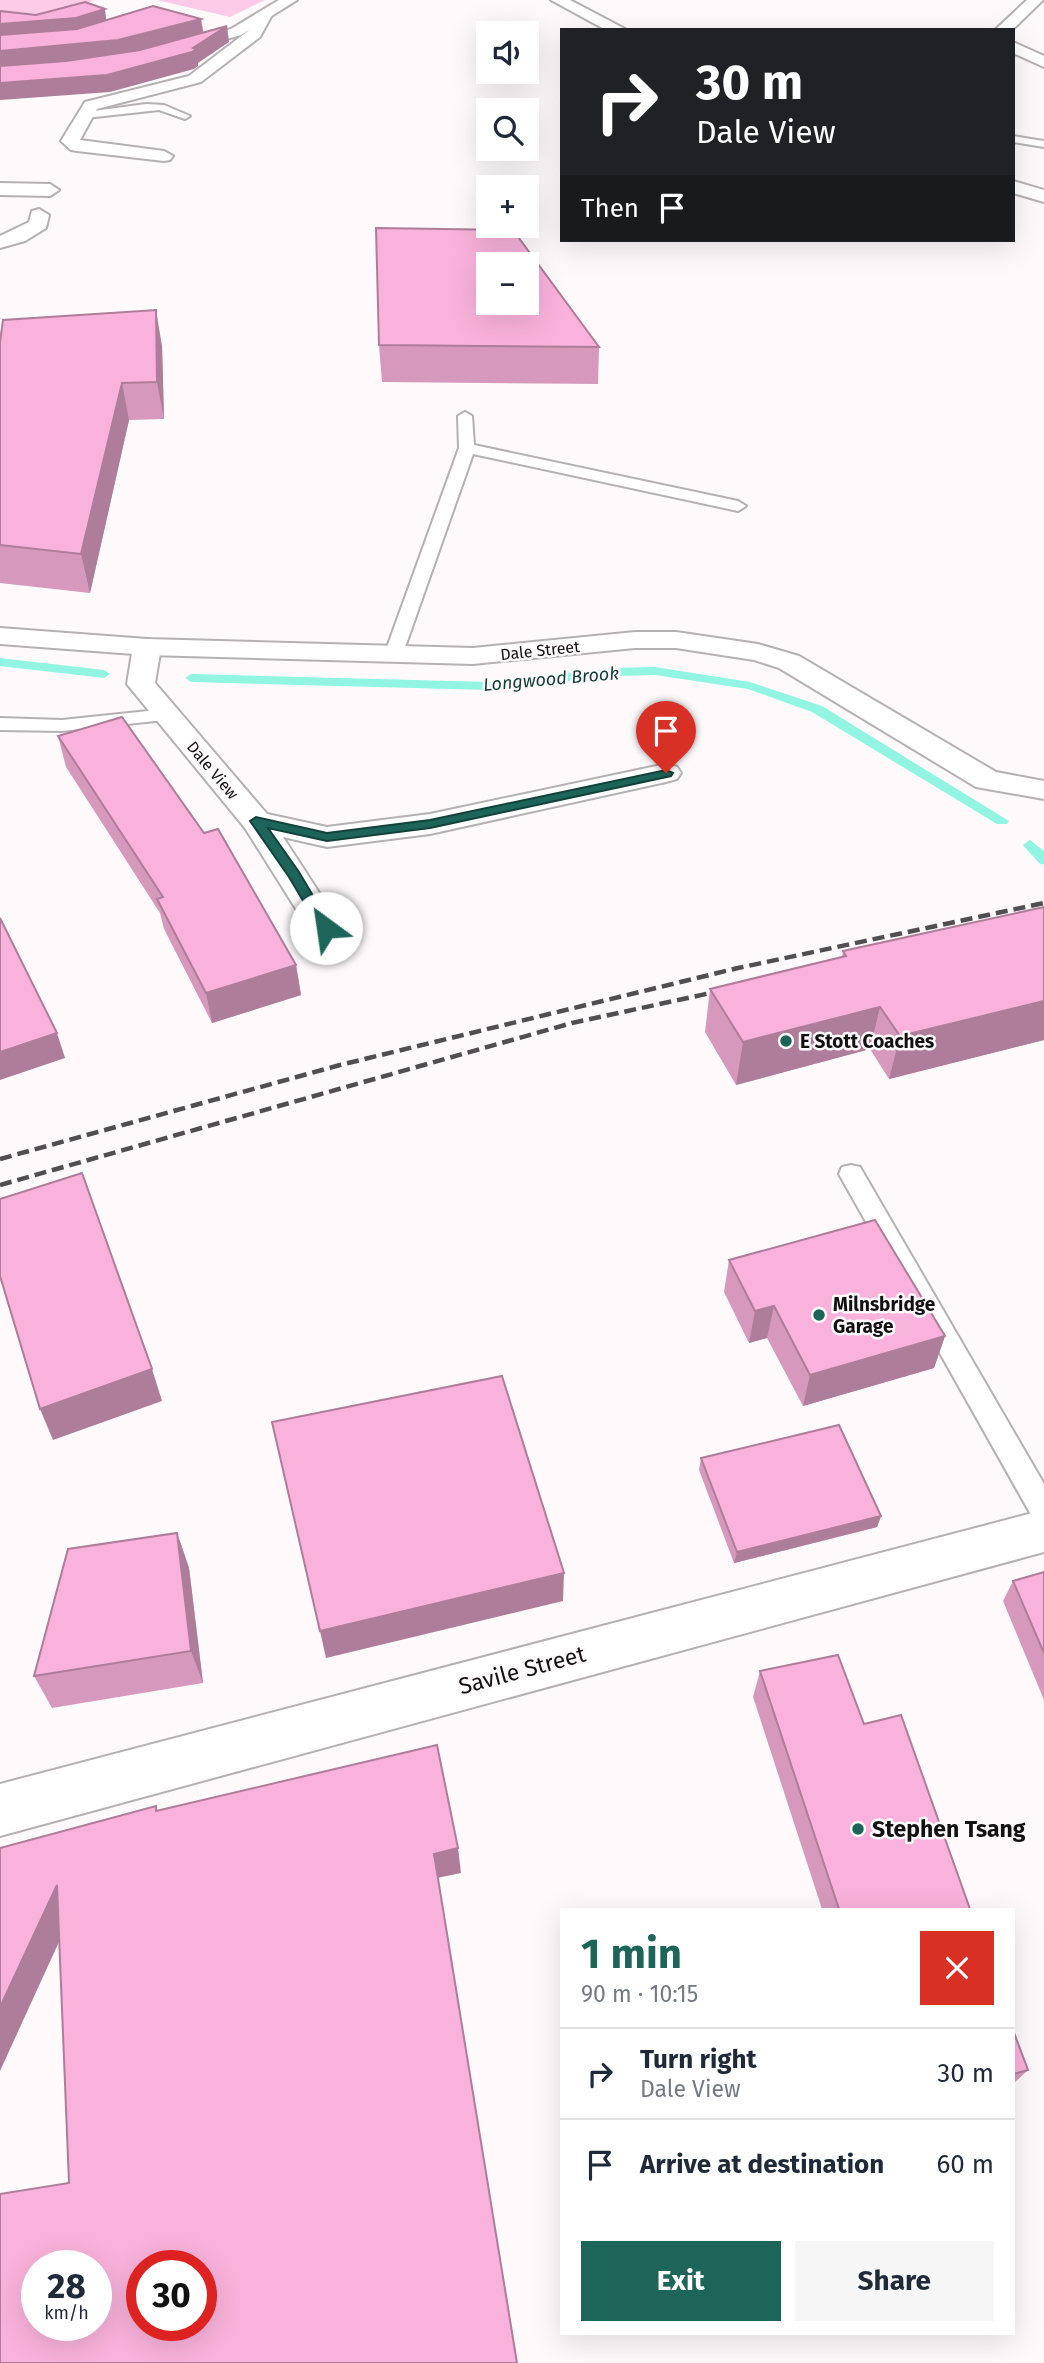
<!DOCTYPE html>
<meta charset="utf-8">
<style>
:root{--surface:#fff;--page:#f6f6f7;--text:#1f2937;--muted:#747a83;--line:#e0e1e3;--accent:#1d6559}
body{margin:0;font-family:"Fira Sans",sans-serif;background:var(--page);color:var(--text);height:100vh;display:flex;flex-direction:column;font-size:26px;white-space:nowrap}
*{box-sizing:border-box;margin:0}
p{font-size:23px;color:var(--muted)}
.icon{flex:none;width:38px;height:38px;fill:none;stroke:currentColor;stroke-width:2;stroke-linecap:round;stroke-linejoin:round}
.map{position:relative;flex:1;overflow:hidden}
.panel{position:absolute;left:560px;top:1908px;width:455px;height:427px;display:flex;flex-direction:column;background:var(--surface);border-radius:0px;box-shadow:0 7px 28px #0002}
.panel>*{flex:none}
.guide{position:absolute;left:560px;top:28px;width:455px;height:214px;border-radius:0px;box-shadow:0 7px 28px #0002;background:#202124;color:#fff;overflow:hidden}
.tools{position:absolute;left:476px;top:21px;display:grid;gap:14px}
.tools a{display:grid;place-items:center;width:63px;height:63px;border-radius:0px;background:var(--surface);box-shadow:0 7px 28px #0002;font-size:35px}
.speed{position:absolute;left:21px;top:2250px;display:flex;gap:14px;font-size:35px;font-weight:700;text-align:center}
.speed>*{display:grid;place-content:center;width:91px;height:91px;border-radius:50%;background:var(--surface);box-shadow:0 7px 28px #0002;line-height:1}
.speed small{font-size:18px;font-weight:400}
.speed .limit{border:10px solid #d22;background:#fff;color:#111}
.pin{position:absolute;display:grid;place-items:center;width:60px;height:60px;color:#fff;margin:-72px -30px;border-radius:50% 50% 50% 0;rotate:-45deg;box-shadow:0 0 7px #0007}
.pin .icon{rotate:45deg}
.me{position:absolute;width:77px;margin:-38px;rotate:329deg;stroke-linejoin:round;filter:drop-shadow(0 0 5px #0008)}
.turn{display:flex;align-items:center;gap:24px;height:147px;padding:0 21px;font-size:32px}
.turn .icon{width:91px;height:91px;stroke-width:2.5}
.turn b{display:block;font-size:49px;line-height:60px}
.then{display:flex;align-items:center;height:66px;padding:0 21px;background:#0003;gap:14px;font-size:26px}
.round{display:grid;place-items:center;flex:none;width:74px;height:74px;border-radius:0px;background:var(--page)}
.summary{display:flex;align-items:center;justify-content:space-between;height:119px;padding:0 21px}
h1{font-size:42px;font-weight:700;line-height:52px;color:var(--accent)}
.cta{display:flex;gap:14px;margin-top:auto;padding:14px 21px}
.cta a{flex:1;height:80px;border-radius:0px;background:var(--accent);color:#fff;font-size:28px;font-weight:700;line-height:80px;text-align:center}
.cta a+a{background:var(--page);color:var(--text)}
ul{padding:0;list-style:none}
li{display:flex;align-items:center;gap:21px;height:91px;padding:0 21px;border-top:2px solid var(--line)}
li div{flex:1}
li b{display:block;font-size:26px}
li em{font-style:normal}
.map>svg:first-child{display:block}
.green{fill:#fdcae7}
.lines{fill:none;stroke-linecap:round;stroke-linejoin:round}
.stream{fill:#91f5e2;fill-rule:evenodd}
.service-casing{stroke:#b5b1b3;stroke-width:4}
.minor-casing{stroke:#b5b1b3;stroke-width:4}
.tertiary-casing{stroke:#b5b1b3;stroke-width:4}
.service{fill:#fff;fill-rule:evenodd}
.minor{fill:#fff;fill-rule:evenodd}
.tertiary{fill:#fff;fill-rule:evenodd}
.rail{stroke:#504e50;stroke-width:4.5;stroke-dasharray:12 6;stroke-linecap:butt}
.wall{fill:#d699bc}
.shaded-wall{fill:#ae7d99}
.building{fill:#f9b2db;stroke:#ae7d99;stroke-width:2;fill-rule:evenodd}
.route{fill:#1d6559;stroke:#13423a;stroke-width:2}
.poi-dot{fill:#1d6559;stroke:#fefafc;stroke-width:2.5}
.labels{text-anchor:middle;stroke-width:5;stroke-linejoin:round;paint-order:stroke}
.far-street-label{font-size:16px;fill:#121112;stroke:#fefafc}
.far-water-label{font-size:18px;font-style:italic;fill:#113f38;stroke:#fefafc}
.poi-label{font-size:19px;font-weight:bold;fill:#121112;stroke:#fefafc;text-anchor:start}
.near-street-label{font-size:23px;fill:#121112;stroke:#fefafc}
.near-poi-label{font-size:23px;font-weight:bold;fill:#121112;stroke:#fefafc;text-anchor:start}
</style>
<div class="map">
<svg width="1044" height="2363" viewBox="0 0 1044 2363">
<rect width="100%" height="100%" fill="#fefafc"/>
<g class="green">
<polygon points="0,0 95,0 40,20 0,25"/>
<polygon points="157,0 265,0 230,17"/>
</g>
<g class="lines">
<g class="stream">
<polygon points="0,658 104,670 110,674 104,678 0,666"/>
<polygon points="655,667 750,682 822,706 1009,821 1007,824 997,824 812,712 748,689 655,675 614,676 489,690 191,682 185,678 191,674 489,682 614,668"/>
<polygon points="1030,840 1044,851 1044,865 1039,863 1023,845"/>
</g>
<defs>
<g id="service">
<polygon points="146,104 164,105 190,116 185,119 159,110 86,118 81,115 86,112"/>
<polygon points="1013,136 1044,141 1044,147 1013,142"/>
<polygon points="465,412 472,416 474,445 738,501 746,506 738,511 473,454 403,653 400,657 388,657 385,653 459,448 458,416"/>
<polygon points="167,709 174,711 176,715 174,719 62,731 0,730 0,718 62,720"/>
<polygon points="851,1165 860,1167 1044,1484 1044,1524 1034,1520 839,1174 842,1167"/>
</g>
<g id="minor">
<polygon points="1027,0 1043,0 1012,30 995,30"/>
<polygon points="264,10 272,15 260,37 201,82 97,109 80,140 164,151 173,156 170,160 164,161 77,151 71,150 61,141 85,102 189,76 248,31 259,12"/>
<polygon points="1013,42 1044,56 1044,67 1013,53"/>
<polygon points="0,183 50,184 59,190 50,196 0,195"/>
<polygon points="39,209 49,215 46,228 25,241 0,248 0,236 29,222 32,211"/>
<polygon points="147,639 157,641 161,647 155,683 267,814 327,827 430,814 666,764 677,767 681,773 677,779 666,782 430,834 327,847 283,837 342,928 337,936 325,939 313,936 245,828 127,684 133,647 137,641"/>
</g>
<g id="tertiary">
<polygon points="279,0 297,0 241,35 177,53 169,48 171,45 231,29"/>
<polygon points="551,0 570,0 627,30 606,30"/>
<polygon points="1013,181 1044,190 1044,202 1013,193"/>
<polygon points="0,628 147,639 473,648 635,632 676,632 758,644 799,656 996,772 1044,781 1044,799 976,787 779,668 754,660 676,648 635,648 473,664 147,655 0,644"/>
<polygon points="1044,1510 1044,1552 0,1836 0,1784"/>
</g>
</defs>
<use href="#service" class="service-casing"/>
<use href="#minor" class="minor-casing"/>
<use href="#tertiary" class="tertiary-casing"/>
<use href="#service" class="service"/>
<use href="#minor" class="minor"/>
<use href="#tertiary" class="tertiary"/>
<g class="rail">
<polyline points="0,1159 340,1065 738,968 1044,903"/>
<polyline points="0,1185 572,1023 729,989"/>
</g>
</g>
<g class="wall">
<polygon points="0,342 162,346 164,419 129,420 90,593 0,583"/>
<polygon points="379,345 599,347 598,384 382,382"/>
<polygon points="58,736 296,965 301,995 212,1023 164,929 160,913 66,767"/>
<polygon points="1044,907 1044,1040 889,1079 870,1049 736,1085 705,1032 710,989 842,957 843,951"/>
<polygon points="729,1260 945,1336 934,1368 803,1406 767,1338 749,1343 724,1292"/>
<polygon points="701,1458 881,1516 877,1527 734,1563 699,1470"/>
<polygon points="177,1533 189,1568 203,1683 52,1708 34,1676"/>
<polygon points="1044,1572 1044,1700 1003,1601 1013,1581"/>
<polygon points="760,1671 864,1724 970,1909 822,1909 753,1697"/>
<polygon points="1013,2030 1028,2070 1013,2084"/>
</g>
<g class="shaded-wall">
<polygon points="105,9 107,26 0,40 0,24"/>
<polygon points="201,19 204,36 121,56 0,68 0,51"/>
<polygon points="227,26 229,42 198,63 198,66 194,69 110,92 0,100 0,83 193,48"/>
<polygon points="156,310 162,346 164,419 157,382"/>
<polygon points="122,383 129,420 90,593 81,554"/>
<polygon points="296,965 301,995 212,1023 206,993"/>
<polygon points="1044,1001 1044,1040 889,1079 900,1036"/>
<polygon points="880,1007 870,1049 736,1085 743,1042"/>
<polygon points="57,1033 65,1058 0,1080 0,1052"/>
<polygon points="774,1306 767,1338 749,1343 755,1311"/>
<polygon points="945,1336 934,1368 803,1406 810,1375"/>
<polygon points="152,1369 162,1401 53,1440 40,1409"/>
<polygon points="881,1516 877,1527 734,1563 737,1552"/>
<polygon points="177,1533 189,1568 203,1683 191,1651"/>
<polygon points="564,1573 563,1601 326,1658 320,1631"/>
<polygon points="458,1848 461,1873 437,1878 434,1854"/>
<polygon points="57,1885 74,1909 0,2071 0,2007"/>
</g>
<g class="building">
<polygon points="85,2 105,9 76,18 0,24 0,11 36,15"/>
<polygon points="153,6 201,19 118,40 0,51 0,35 77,29"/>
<polygon points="227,26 193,48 196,49 192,52 107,75 0,83 0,66 66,61 140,50"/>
<path d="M376 228 513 230 599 347 379 345ZM488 264H527V303H488Z"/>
<polygon points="156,310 157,382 122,383 81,554 0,545 0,342 3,320"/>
<polygon points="122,717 204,833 218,829 296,965 206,993 157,899 163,897 58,736"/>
<polygon points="1044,907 1044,1001 900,1036 880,1007 743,1042 710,989 846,956 843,951"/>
<polygon points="0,918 57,1033 0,1052"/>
<polygon points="82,1173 152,1369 40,1409 0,1276 0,1199"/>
<polygon points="875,1220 945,1336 810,1375 774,1306 755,1311 729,1260"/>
<polygon points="502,1376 564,1573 320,1631 272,1422"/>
<polygon points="839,1425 881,1516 737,1552 701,1458"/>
<polygon points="177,1533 191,1651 34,1676 68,1549"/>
<polygon points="1044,1572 1044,1653 1013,1581"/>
<polygon points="838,1655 864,1724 901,1715 970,1909 839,1909 760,1671"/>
<path d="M437 1745 458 1848 434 1854 517 2363H0V2194L69 2183 57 1885 0 2007V1848L156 1806V1811ZM37 2266H96V2326H37ZM142 2266H201V2326H142Z"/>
<polygon points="1013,2030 1028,2070 1013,2074"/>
</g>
<polygon class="route" points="666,770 673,773 671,776 430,828 327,841 268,828 299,872 332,928 326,932 321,931 289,877 250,821 256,817 327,833 430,820"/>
<g class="poi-dot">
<circle cx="786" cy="1041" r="7"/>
<circle cx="819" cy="1315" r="7"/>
<circle cx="858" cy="1829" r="7"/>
</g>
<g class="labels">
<g class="far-street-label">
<text transform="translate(540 650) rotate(-6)" y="6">Dale Street</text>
<text transform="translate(213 770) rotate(50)" y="6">Dale View</text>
</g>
<g class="far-water-label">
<text transform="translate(551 679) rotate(-5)" y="6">Longwood Brook</text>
</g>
<g class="poi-label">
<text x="800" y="1048">E Stott Coaches</text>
<text x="833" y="1311">Milnsbridge<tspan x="833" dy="22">Garage</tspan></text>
</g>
<g class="near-street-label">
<text transform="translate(522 1670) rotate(-15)" y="8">Savile Street</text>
</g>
<g class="near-poi-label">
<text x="872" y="1837">Stephen Tsang</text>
</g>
</g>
</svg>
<div class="tools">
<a><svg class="icon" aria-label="sound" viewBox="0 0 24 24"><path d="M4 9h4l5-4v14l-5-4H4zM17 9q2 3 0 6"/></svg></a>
<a><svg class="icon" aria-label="search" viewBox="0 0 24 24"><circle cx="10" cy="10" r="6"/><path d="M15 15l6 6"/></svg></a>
<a>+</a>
<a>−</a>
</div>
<div class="speed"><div>28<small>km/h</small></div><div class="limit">30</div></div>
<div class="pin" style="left:666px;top:773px;background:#d93025"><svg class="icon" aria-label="arrive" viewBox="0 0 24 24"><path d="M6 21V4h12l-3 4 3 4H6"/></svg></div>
<svg class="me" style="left:326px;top:928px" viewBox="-20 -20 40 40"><circle r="19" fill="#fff"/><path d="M0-13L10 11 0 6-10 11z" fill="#1d6559"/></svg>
<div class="guide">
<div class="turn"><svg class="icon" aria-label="right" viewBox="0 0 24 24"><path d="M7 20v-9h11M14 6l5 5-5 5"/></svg><div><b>30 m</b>Dale View</div></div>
<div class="then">Then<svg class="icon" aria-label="arrive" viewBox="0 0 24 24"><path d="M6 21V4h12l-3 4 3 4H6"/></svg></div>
</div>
<section class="panel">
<div class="summary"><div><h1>1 min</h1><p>90 m · 10:15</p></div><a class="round" style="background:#d93025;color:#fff"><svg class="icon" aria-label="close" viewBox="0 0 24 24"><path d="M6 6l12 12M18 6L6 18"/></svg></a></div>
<ul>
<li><svg class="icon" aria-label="right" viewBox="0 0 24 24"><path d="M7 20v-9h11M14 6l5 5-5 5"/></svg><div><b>Turn right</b><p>Dale View</p></div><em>30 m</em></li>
<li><svg class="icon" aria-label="arrive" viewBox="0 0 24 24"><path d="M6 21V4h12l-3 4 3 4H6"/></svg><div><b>Arrive at destination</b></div><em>60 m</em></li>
</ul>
<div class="cta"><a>Exit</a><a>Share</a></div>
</section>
</div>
